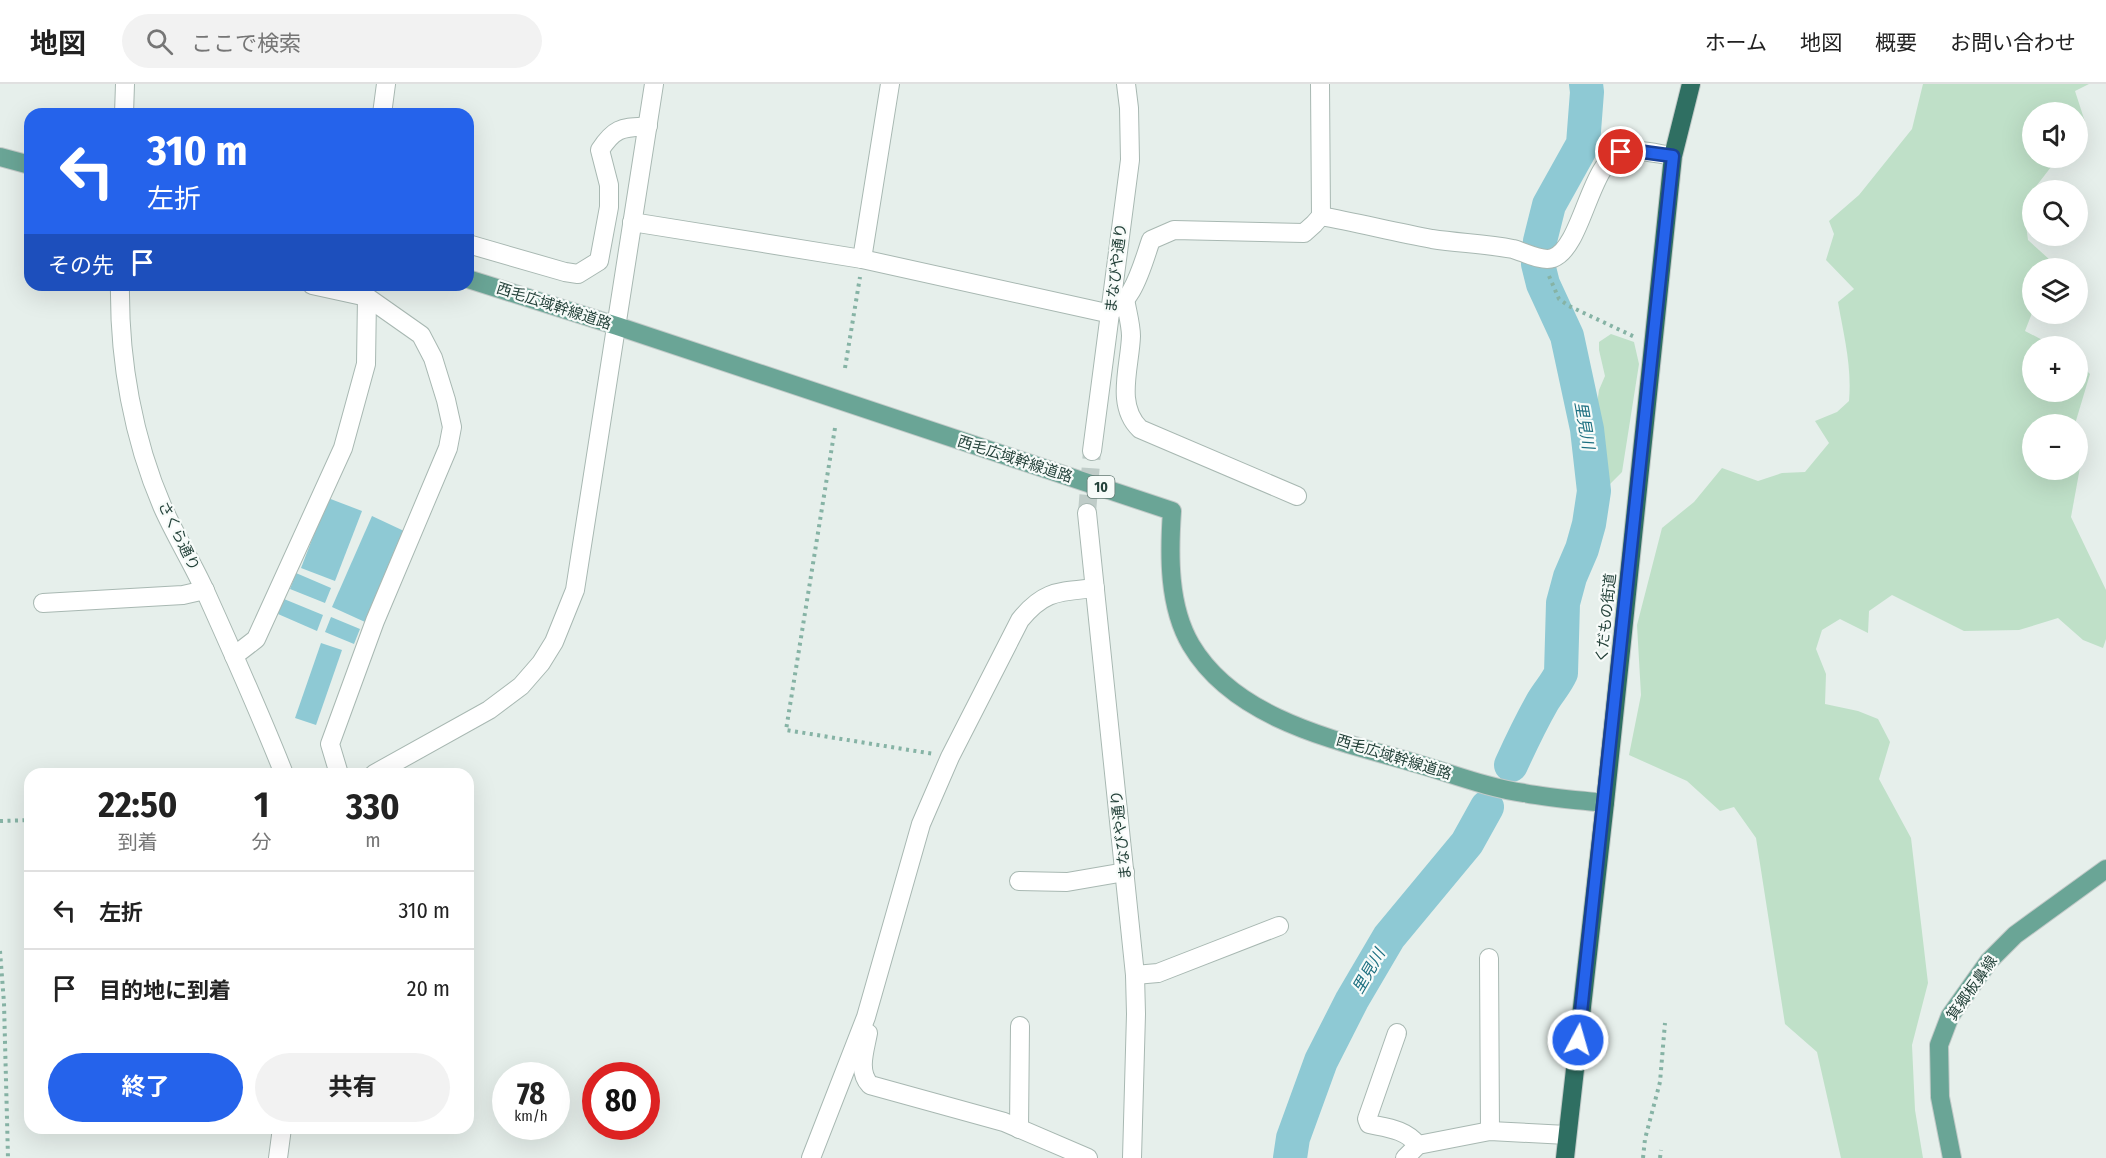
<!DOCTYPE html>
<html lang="ja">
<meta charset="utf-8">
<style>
:root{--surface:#fff;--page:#f2f2f2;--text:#222;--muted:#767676;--line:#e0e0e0;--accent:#2563eb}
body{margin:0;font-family:"Fira Sans Condensed","Noto Sans JP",sans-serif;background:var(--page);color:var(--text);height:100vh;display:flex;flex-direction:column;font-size:22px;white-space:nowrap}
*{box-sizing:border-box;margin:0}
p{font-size:20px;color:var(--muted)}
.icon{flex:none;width:33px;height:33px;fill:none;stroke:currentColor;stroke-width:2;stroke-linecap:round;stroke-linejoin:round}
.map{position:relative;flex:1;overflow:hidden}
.details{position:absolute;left:24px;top:684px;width:450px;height:366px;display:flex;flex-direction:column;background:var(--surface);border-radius:18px;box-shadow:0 6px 24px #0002}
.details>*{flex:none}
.top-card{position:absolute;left:24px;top:24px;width:450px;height:183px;border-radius:18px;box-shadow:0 6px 24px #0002;background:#2563eb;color:#fff;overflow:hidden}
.fabs{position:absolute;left:2022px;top:18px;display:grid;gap:12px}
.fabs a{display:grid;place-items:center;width:66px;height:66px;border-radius:50%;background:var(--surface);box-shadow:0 6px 24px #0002;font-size:30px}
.speed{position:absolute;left:492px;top:978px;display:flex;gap:12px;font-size:30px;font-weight:700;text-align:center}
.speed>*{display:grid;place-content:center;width:78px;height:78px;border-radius:50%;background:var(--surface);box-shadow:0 6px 24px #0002;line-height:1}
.speed small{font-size:15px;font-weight:400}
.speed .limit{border:9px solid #d22;background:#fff;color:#111}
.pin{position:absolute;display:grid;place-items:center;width:51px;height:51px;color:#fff;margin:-26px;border:3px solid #fff;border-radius:50%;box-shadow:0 2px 6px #0007}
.me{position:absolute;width:66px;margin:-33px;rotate:6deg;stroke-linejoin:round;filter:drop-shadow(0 0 4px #0008)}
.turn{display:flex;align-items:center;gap:21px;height:126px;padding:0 24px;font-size:27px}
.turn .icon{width:78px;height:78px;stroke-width:2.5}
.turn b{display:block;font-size:42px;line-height:51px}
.then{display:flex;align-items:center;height:57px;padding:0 24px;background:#0003;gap:12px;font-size:22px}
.eta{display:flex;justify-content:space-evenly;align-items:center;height:102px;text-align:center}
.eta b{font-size:36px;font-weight:700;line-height:42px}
.cta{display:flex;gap:12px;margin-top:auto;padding:12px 24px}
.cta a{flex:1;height:69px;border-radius:36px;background:var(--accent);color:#fff;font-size:24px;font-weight:700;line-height:69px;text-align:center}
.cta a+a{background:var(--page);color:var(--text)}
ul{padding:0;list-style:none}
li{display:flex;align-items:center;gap:18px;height:78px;padding:0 24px;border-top:2px solid var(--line)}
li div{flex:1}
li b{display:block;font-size:22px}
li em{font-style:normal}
header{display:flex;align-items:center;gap:36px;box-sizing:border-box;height:84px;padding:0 30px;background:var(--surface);border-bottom:2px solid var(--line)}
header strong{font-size:28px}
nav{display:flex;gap:33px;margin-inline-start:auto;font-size:21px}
.search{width:420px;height:54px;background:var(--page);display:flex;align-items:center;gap:15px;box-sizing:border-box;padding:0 21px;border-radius:33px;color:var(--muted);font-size:22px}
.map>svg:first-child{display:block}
.green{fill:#bfe0c8}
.water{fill:#8ec9d4}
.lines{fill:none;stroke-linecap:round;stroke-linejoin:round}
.river{stroke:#8ec9d4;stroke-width:34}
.minor-tunnel{stroke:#bfccc8;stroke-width:18;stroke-dasharray:18 9;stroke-linecap:butt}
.minor-casing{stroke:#a8b8b2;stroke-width:20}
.major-casing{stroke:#c2cac8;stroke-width:20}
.highway-casing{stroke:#c2cac8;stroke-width:20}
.path{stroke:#86b3a5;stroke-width:4;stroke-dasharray:3 4.5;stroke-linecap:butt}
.minor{stroke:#fff;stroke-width:18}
.major{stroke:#6aa596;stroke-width:18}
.highway{stroke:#2f6f62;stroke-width:18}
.route-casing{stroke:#184099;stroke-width:15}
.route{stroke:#2563eb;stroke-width:10}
.labels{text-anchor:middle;stroke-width:4.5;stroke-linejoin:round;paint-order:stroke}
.shield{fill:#f7fbf9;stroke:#637a73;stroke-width:1.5}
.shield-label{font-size:14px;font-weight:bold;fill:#24423a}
.street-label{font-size:15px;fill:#24423a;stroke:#f7fbf9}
.water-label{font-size:16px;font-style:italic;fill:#1c6f80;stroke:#f7fbf9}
</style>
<header>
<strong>地図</strong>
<div class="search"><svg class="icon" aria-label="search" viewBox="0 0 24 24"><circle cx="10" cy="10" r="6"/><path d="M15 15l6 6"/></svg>ここで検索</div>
<nav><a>ホーム</a><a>地図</a><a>概要</a><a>お問い合わせ</a></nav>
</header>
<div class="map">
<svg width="2106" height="1074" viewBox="0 0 2106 1074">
<rect width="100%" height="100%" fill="#e6efeb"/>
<g class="green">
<path d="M1923 0H2089L2075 7 2087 44 2078 53V28H2032V74H2058L2023 119 2028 156 2050 176 2047 184H2032V229L2025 247 2054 262H2032V308H2078V278L2090 290 2075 340H2032V386H2078V360L2081 378 2071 433 2106 506V555L2103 564 2083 556 2058 534 2019 546 1964 547 1892 511 1869 527 1868 549 1840 535 1822 546 1816 565 1826 590 1825 620 1858 627 1878 635 1890 658 1879 695 1911 754 1928 899 1912 961 1915 1026 1923 1074H1841L1817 968 1785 940 1756 754 1734 723 1720 727 1687 697 1629 671 1641 611 1637 541 1662 444 1694 418 1722 384 1758 397 1782 389 1805 388 1829 359 1815 337 1837 328 1849 317C1852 282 1844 253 1838 218L1854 205 1826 176 1834 150 1829 137 1859 111 1912 45Z"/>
<polygon points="1611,250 1634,258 1639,280 1622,388 1609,401 1598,398 1592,355 1599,306 1605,292 1599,266 1599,258"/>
</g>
<g class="water">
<polygon points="328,414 362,427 335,497 301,484"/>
<polygon points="372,432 404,447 365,538 332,523"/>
<polygon points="296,489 331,504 325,519 290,505"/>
<polygon points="284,515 323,531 317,547 278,530"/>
<polygon points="331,533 360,545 354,560 325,548"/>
<polygon points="321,559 342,566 316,641 295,634"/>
</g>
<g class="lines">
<g class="river">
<path d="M1511 681C1521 659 1531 638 1543 617 1549 607 1556 600 1561 589L1563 519 1570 493 1582 465 1589 440 1594 407 1587 345 1567 252 1543 200 1538 180 1540 157 1549 121 1583 60 1587 8 1586 0"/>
<polyline points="1290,1074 1293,1054 1321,977 1352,916 1389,853 1467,759 1487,723"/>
</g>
<polyline class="minor-tunnel" points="1087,429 1092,367"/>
<defs>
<g id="minor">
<polyline points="124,30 125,0"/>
<polyline points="382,30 386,0"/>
<path d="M1321 132C1358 139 1395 148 1432 155 1459 159 1486 160 1513 165 1524 168 1542 178 1553 174 1583 163 1590 74 1623 68 1639 64 1657 70 1673 72"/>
<path d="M632 138 862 175 1102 228C1132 228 1143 178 1151 156L1174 146 1304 149 1314 140 1321 132 1320 0"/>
<path d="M468 160 565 188 578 190 599 177 609 123V101L600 66C615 43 622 44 648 42"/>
<polyline points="862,175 890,0"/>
<path d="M120 201C119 276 133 355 163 424 176 453 193 480 206 509 233 569 260 629 284 690"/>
<polyline points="312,201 367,213 421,251 433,274 446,316 452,343 448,364 375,537 330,660 339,690"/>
<path d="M1125 215C1127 227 1131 241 1131 252 1130 283 1115 321 1140 345L1297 412"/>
<polyline points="1092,367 1130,76 1129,24 1126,0"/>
<polyline points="1087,429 1135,891 1136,930 1132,1074"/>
<polyline points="43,519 183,511 205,506"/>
<polyline points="234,572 256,555 343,364 366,280 367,213"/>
<polyline points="374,690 489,626 521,602 541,579 554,558 575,506 654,0"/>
<polyline points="1019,797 1067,798 1125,788"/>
<polyline points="1489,874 1490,1047"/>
<polyline points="1135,891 1158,889 1279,842"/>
<path d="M868 949C865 966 857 987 870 1001L1004 1038 1088 1074"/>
<path d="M1397 949 1367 1035 1369 1040C1388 1044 1405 1045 1418 1061"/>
<polyline points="1019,1045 1020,942"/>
<polyline points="278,1074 282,1044"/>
<path d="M811 1074 866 933 921 740 950 673 1020 536C1044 506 1059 508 1095 504"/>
<polyline points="1405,1074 1418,1061 1490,1047 1567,1051"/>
</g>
<g id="major">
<polyline points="0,73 30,81"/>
<path d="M468 195 617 242 1172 427C1169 470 1168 522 1191 561 1236 637 1340 657 1418 680 1453 690 1488 704 1524 709 1550 714 1578 716 1605 719"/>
<polyline points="1952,1074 1940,1013 1939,961 1950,932 1989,877 2015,851 2106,785"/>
</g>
<polyline id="highway" points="1565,1074 1605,719 1673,72 1691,0"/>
</defs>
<use href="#minor" class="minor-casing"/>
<use href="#major" class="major-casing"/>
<use href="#highway" class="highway-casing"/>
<g class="path">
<polyline points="1549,192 1559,215 1569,222 1637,254"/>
<polyline points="845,284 860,193"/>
<polyline points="835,344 786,646 934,670"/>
<polyline points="0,737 30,736"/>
<polyline points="0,867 4,919 8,1074"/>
<polyline points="1643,1074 1645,1055 1660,998 1665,939"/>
<polyline points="1660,1074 1661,1066"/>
</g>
<use href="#minor" class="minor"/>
<use href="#major" class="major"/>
<use href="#highway" class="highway"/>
</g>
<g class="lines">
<defs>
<polyline id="route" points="1578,956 1673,72 1636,67 1621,68"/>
</defs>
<use href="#route" class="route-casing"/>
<use href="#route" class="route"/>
</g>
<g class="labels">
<rect class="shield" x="1087.5" y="392" width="27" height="22" rx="4.5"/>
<g class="shield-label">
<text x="1101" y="408">10</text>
</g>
<g class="street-label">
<text transform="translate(1116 184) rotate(-83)" y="5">まなびや通り</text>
<text transform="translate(554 222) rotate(18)" y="5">西毛広域幹線道路</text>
<text transform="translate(1015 375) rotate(18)" y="5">西毛広域幹線道路</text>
<text transform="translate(179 452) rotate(64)" y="5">さくら通り</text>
<text transform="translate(1606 534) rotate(-84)" y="5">くだもの街道</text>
<text transform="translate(1394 673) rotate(17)" y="5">西毛広域幹線道路</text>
<text transform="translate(1121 751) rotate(-96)" y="5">まなびや通り</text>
<text transform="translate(1972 904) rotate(-55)" y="5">箕郷板鼻線</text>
</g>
<g class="water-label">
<text transform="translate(1585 341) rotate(80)" y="6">里見川</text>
<text transform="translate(1368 887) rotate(-60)" y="6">里見川</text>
</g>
</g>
</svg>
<div class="fabs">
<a><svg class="icon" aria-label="sound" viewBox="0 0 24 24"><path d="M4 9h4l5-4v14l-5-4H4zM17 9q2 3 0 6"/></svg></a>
<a><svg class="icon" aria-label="search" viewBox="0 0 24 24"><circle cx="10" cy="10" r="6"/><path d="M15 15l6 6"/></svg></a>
<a><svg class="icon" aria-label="layers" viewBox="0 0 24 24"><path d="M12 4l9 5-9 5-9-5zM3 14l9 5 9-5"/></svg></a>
<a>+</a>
<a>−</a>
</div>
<div class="speed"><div>78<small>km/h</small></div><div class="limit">80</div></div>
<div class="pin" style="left:1621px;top:68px;background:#d93025"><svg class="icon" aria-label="arrive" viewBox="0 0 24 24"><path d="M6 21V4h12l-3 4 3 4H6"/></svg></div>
<svg class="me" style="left:1578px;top:956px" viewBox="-20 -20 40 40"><circle r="17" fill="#2563eb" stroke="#fff" stroke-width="3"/><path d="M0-11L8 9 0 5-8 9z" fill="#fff"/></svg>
<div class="top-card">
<div class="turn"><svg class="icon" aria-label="left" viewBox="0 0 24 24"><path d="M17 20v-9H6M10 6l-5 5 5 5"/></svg><div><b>310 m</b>左折</div></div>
<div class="then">その先<svg class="icon" aria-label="arrive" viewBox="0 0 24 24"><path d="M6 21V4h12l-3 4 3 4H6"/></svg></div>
</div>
<section class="details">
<div class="eta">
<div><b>22:50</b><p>到着</p></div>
<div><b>1</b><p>分</p></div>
<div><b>330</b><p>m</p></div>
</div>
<ul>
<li><svg class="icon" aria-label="left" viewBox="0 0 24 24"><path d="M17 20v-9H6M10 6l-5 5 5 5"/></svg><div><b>左折</b></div><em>310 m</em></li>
<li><svg class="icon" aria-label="arrive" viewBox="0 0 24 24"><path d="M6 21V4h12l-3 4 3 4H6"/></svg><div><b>目的地に到着</b></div><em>20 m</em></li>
</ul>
<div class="cta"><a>終了</a><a>共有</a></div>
</section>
</div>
